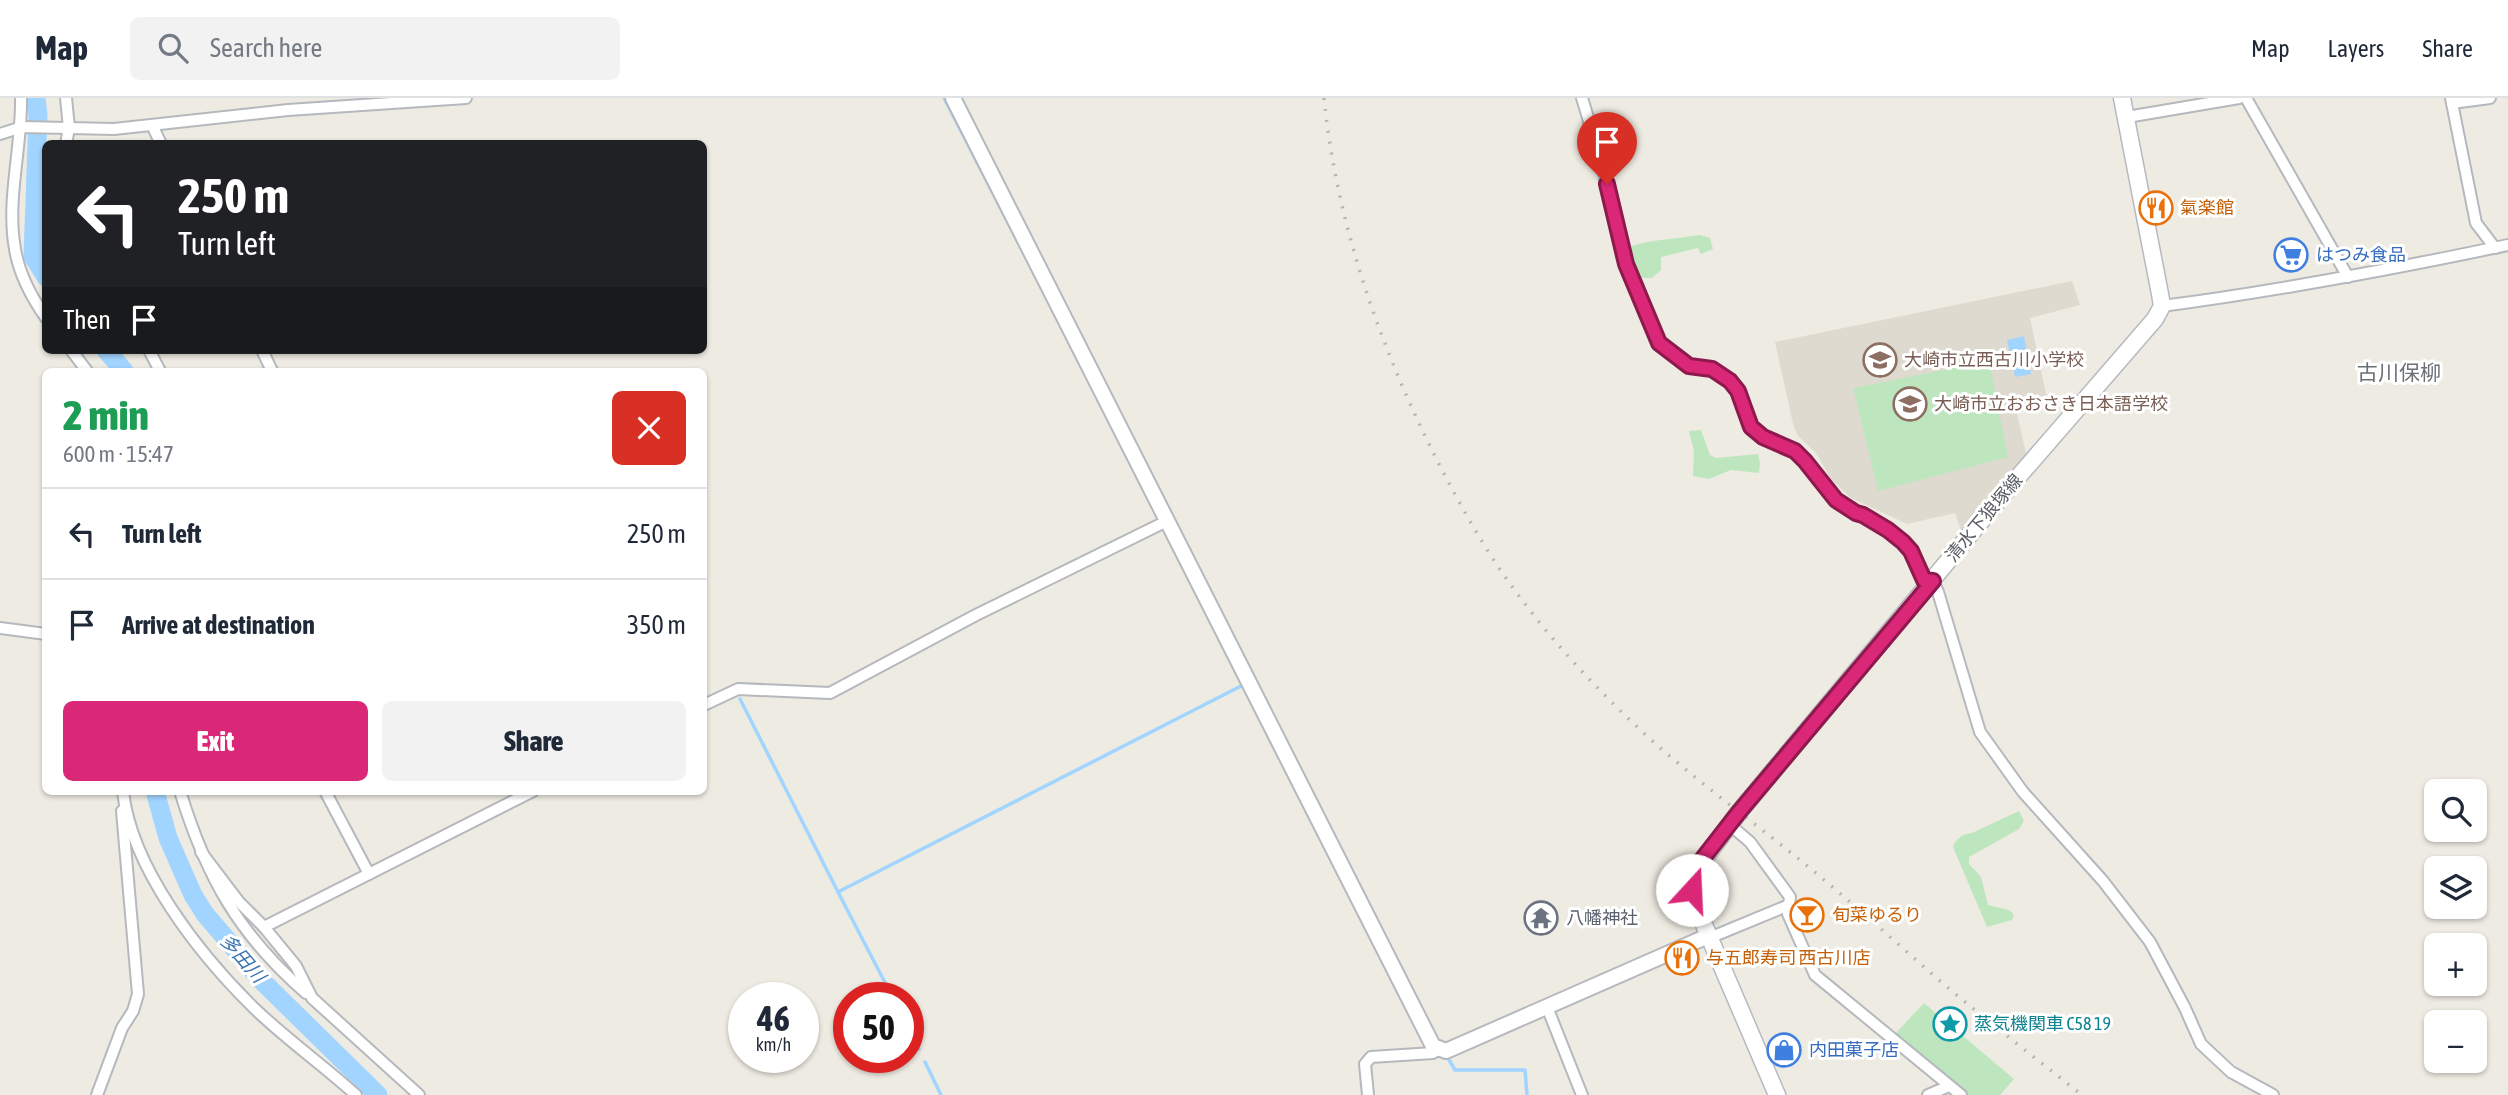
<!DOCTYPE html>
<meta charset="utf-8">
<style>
:root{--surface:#fff;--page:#f2f2f3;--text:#1f2937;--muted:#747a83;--line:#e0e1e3;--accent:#db2777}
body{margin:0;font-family:"Asap Condensed","Noto Sans JP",sans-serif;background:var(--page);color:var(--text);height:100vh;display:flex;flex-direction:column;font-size:26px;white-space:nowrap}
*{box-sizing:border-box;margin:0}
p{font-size:23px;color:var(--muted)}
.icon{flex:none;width:38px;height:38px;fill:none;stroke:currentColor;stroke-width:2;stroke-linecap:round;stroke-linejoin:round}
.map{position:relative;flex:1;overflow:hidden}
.details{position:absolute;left:42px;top:270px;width:665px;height:427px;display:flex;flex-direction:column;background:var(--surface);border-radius:10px;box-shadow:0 2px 5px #0004}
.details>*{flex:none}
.banner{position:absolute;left:42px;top:42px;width:665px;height:214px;border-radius:10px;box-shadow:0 2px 5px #0004;background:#202124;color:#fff;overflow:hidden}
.tools{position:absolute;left:2424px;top:681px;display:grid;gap:14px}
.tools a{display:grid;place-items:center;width:63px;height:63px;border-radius:10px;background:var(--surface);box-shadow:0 2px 5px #0004;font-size:35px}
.speed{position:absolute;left:728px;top:884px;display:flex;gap:14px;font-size:35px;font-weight:700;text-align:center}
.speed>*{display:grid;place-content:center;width:91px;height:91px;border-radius:50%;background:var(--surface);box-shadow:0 2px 5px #0004;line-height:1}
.speed small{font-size:18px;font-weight:400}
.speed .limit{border:10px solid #d22;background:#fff;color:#111}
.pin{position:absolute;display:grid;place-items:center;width:60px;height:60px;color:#fff;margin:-72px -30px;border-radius:50% 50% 50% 0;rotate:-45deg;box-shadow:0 0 7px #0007}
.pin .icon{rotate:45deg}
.me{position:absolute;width:77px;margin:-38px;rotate:20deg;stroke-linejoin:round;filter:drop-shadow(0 0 5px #0008)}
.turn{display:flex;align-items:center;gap:24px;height:147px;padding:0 21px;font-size:32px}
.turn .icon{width:91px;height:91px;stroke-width:2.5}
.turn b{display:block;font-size:49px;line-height:60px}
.then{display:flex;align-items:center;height:66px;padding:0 21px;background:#0003;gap:14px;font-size:26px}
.round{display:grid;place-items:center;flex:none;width:74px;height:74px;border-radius:10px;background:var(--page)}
.overview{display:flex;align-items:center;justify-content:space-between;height:119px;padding:0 21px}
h1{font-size:42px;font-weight:800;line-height:52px;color:#1e9e55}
.cta{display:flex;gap:14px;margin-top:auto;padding:14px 21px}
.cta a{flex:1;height:80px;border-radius:10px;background:var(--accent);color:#fff;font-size:28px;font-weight:800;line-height:80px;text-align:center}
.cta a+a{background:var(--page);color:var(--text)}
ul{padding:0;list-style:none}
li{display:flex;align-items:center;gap:21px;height:91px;padding:0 21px;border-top:2px solid var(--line)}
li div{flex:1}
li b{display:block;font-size:26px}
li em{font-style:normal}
header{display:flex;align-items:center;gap:42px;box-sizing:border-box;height:98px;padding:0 35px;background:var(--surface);border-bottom:2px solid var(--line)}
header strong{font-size:33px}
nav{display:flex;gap:38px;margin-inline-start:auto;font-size:24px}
.search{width:490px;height:63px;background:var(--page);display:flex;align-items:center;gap:18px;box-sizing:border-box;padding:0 24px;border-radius:10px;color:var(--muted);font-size:26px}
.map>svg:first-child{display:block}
.education{fill:#dedad0}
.green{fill:#bee6be}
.water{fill:#a1d5ff}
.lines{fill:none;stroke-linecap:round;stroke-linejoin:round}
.stream{stroke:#a1d5ff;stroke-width:3.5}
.river{stroke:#a1d5ff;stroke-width:19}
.minor-casing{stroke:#b5b8bd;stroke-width:14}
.tertiary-casing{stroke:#b5b8bd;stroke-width:18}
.secondary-casing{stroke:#b6b9bf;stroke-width:19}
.minor{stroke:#fff;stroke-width:10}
.tertiary{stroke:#fff;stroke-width:14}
.secondary{stroke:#fff;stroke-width:16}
.rail{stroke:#b3b4b4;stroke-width:3.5;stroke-dasharray:2 9;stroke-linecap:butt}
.route-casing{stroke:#8e194d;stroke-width:18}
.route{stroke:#db2777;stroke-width:12}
.labels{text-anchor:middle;stroke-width:6;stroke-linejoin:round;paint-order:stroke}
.food-label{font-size:18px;fill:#c56008;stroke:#fff;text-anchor:start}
.shop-label{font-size:18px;fill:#366cbe;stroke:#fff;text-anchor:start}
.education-label{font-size:18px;fill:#785e54;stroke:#fff;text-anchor:start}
.street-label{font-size:18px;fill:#5b5e63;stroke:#fff}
.worship-label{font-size:18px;fill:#5b616d;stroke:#fff;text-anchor:start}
.culture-label{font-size:18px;fill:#0d838f;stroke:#fff;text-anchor:start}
.water-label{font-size:19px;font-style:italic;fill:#3c75b3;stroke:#fff}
.quarter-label{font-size:21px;fill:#6b7075;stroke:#fff}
</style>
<header>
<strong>Map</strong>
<div class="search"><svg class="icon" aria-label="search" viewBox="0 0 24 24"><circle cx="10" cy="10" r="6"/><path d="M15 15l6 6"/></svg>Search here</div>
<nav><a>Map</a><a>Layers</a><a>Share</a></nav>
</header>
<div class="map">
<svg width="2508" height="997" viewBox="0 0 2508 997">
<rect width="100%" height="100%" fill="#eeebe2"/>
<polygon class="education" points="2072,183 2080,207 2030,220 2047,301 2016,311 2027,360 1962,436 1955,415 1907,426 1851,400 1831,381 1816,355 1798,338 1793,326 1775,244"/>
<g class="green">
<path d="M1700 137 1710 140 1713 151 1701 156 1698 150 1661 159V172L1652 180H1640L1632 165 1631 148C1654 141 1676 141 1700 137Z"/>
<polygon points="1989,263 2008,359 1878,393 1853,290"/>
<polygon points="1701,332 1710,357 1716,360 1758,356 1760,365 1759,375 1731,372 1709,381 1693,378 1694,353 1689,333"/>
<path d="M2019 713 2024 723 2019 731 1969 759V766L1981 779 1988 807 2009 812 2014 817 2012 822 1987 829 1953 749C1956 740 1963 736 1972 735Z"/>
<polygon points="1924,905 2014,981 2000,997 1969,997 1894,937"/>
</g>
<polygon class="water" points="2024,238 2031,276 2015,279 2007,242"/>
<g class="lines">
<g class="stream">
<polyline points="944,0 1036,179"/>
<polyline points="740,601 838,794"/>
<polyline points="893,900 838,794 1243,587 1241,585"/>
<polyline points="908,930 919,951"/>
<polyline points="1448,960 1455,972 1525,972 1527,997"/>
<polyline points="925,964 941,997"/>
</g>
<g class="river">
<polyline points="36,0 38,18 33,158 46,179"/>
<polyline points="106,252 124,273"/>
<polyline points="155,693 168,740 193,797 205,816 263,884 378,997"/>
</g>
<defs>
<g id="minor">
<path d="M21 0C22 50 6 102 15 151 19 176 32 200 46 220"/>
<polyline points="66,0 69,30 66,46"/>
<polyline points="1582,0 1600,59 1626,166 1659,245 1689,268 1711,271 1730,283 1738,293 1751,329 1764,339 1795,353 1836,402 1856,416 1874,423 1903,444 1911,453 1924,482 1933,483 1938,494 1980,634 2023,694 2103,783 2150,844 2185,910 2201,946 2231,974 2273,997"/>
<polyline points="2246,0 2348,179"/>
<polyline points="2451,0 2476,125 2495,150"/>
<polyline points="2452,5 2490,0"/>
<polyline points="2127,19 2239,0"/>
<polyline points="152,27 161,46"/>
<polyline points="0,36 22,29 114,31 288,12 466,0"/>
<path d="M2162 208C2278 193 2393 171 2508 147"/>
<polyline points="71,252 87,273"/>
<polyline points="149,252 160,273"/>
<polyline points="262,252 272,273"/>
<polyline points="0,530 46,536"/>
<polyline points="704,607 738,591 830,595 976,517 1167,423"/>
<path d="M123 693C131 770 200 857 254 910 286 941 323 967 356 997"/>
<path d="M180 693C206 778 238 836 306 895"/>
<polyline points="325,693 369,776"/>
<polyline points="1730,727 1750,744 1790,799 1788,816 1815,877 1961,997"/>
<polyline points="201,754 239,804 264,829 296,868 312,900 419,997"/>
<polyline points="264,829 533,693"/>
<polyline points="1708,838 1714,838 1789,807"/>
<polyline points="1547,909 1582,997"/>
<polyline points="97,997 122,930 133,913 138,896 122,713"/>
<polyline points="1368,997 1365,966 1371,959 1433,955 1440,951"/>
<polyline points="1928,997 1949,988"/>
</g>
<polyline id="tertiary" points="953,0 1433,948 1446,953 1708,838"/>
<polyline id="secondary" points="1777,997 1693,801 1692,783 1696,772 1739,714 2012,386 2155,221 2162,208 2160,196 2122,0"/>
</defs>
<use href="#minor" class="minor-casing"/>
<use href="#tertiary" class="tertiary-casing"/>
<use href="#secondary" class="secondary-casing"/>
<use href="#minor" class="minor"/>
<use href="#tertiary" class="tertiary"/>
<use href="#secondary" class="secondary"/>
<path class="rail" d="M1324 0C1337 129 1382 255 1441 370 1462 410 1484 450 1511 487 1546 536 1588 582 1631 623 1689 679 1756 725 1817 776 1859 811 1899 847 1940 883 1986 922 2034 959 2082 997"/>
</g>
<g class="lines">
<defs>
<polyline id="route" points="1607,86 1626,166 1659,245 1689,268 1712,271 1730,283 1738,293 1751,329 1763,339 1795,353 1805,363 1836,402 1856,415 1863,417 1888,432 1903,444 1911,453 1924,482 1933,483 1739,714 1700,764 1692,783 1692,792"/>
</defs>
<use href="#route" class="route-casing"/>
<use href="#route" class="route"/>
</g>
<defs>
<symbol id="restaurant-ring" viewBox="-11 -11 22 22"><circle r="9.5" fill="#fff" stroke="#e8710a" stroke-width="1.5"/><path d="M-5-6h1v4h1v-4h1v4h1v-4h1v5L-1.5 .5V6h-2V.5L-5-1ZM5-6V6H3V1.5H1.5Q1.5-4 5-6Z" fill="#e8710a"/></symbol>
<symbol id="supermarket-ring" viewBox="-11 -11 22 22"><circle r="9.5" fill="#fff" stroke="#3f7fe0" stroke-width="1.5"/><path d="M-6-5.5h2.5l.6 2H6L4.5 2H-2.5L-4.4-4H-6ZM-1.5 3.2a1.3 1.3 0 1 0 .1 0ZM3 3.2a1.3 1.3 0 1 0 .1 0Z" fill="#3f7fe0"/></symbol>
<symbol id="school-ring" viewBox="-11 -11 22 22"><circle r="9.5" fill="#fff" stroke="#8d6e63" stroke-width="1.5"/><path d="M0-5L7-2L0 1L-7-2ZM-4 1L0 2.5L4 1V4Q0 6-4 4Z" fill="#8d6e63"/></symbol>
<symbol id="bar-ring" viewBox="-11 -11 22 22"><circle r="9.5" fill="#fff" stroke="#e8710a" stroke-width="1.5"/><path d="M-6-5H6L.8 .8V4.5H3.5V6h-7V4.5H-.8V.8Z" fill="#e8710a"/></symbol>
<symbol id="temple-ring" viewBox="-11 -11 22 22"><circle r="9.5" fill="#fff" stroke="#6b7280" stroke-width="1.5"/><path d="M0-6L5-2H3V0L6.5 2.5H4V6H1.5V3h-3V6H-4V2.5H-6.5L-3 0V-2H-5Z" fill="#6b7280"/></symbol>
<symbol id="sight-ring" viewBox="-11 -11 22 22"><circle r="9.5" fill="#fff" stroke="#0f9aa8" stroke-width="1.5"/><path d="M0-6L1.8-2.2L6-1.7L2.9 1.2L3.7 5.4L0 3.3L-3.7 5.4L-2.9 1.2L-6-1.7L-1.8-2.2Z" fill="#0f9aa8"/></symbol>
<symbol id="shop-ring" viewBox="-11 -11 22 22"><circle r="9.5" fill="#fff" stroke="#3f7fe0" stroke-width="1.5"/><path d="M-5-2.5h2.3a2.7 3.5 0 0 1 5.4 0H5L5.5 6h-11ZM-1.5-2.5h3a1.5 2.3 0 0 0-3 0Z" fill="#3f7fe0"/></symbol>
</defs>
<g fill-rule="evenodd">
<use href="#restaurant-ring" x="2137" y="91" width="38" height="38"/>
<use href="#supermarket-ring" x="2272" y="138" width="38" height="38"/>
<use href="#school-ring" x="1861" y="243" width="38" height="38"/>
<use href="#school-ring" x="1891" y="287" width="38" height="38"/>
<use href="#bar-ring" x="1788" y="798" width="38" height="38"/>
<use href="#temple-ring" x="1522" y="801" width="38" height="38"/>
<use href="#restaurant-ring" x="1663" y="841" width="38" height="38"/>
<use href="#sight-ring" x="1931" y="907" width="38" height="38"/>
<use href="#shop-ring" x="1765" y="933" width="38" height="38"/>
</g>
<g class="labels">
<g class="food-label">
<text x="2180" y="116">氣楽館</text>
<text x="1832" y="823">旬菜ゆるり</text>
<text x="1706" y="866">与五郎寿司 西古川店</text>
</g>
<g class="shop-label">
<text x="2316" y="163">はつみ食品</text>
<text x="1809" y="958">内田菓子店</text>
</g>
<g class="education-label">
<text x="1904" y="268">大崎市立西古川小学校</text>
<text x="1934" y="312">大崎市立おおさき日本語学校</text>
</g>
<g class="street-label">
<text transform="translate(1984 420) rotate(-50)" y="6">清水下狼塚線</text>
</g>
<g class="worship-label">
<text x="1566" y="826">八幡神社</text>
</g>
<g class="culture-label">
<text x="1974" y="932">蒸気機関車 C58 19</text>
</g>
<g class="water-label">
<text transform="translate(243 860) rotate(49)" y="7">多田川</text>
</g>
<g class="quarter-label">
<text x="2399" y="282">古川保柳</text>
</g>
</g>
</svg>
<div class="tools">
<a><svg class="icon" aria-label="search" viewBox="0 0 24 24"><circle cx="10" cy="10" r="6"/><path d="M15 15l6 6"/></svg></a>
<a><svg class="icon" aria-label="layers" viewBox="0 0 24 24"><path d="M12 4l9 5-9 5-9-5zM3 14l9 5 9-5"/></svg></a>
<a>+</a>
<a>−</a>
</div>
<div class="speed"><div>46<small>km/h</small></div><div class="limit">50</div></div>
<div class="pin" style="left:1607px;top:86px;background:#d93025"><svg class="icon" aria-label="arrive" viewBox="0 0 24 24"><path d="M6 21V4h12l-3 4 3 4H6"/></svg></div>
<svg class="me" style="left:1692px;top:792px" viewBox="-20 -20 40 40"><circle r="19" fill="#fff"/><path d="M0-13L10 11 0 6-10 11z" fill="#db2777"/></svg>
<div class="banner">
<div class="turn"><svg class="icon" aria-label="left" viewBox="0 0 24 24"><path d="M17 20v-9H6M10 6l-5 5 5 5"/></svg><div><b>250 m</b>Turn left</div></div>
<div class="then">Then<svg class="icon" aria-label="arrive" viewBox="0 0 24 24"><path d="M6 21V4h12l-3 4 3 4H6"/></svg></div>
</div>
<section class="details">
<div class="overview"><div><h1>2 min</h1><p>600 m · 15:47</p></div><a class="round" style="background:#d93025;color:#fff"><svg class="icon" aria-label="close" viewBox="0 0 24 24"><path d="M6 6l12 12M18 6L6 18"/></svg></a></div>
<ul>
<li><svg class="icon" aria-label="left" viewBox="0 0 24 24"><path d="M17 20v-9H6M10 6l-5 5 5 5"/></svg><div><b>Turn left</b></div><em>250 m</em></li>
<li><svg class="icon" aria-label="arrive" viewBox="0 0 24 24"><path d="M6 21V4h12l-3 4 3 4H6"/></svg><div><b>Arrive at destination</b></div><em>350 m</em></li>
</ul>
<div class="cta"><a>Exit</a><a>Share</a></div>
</section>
</div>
